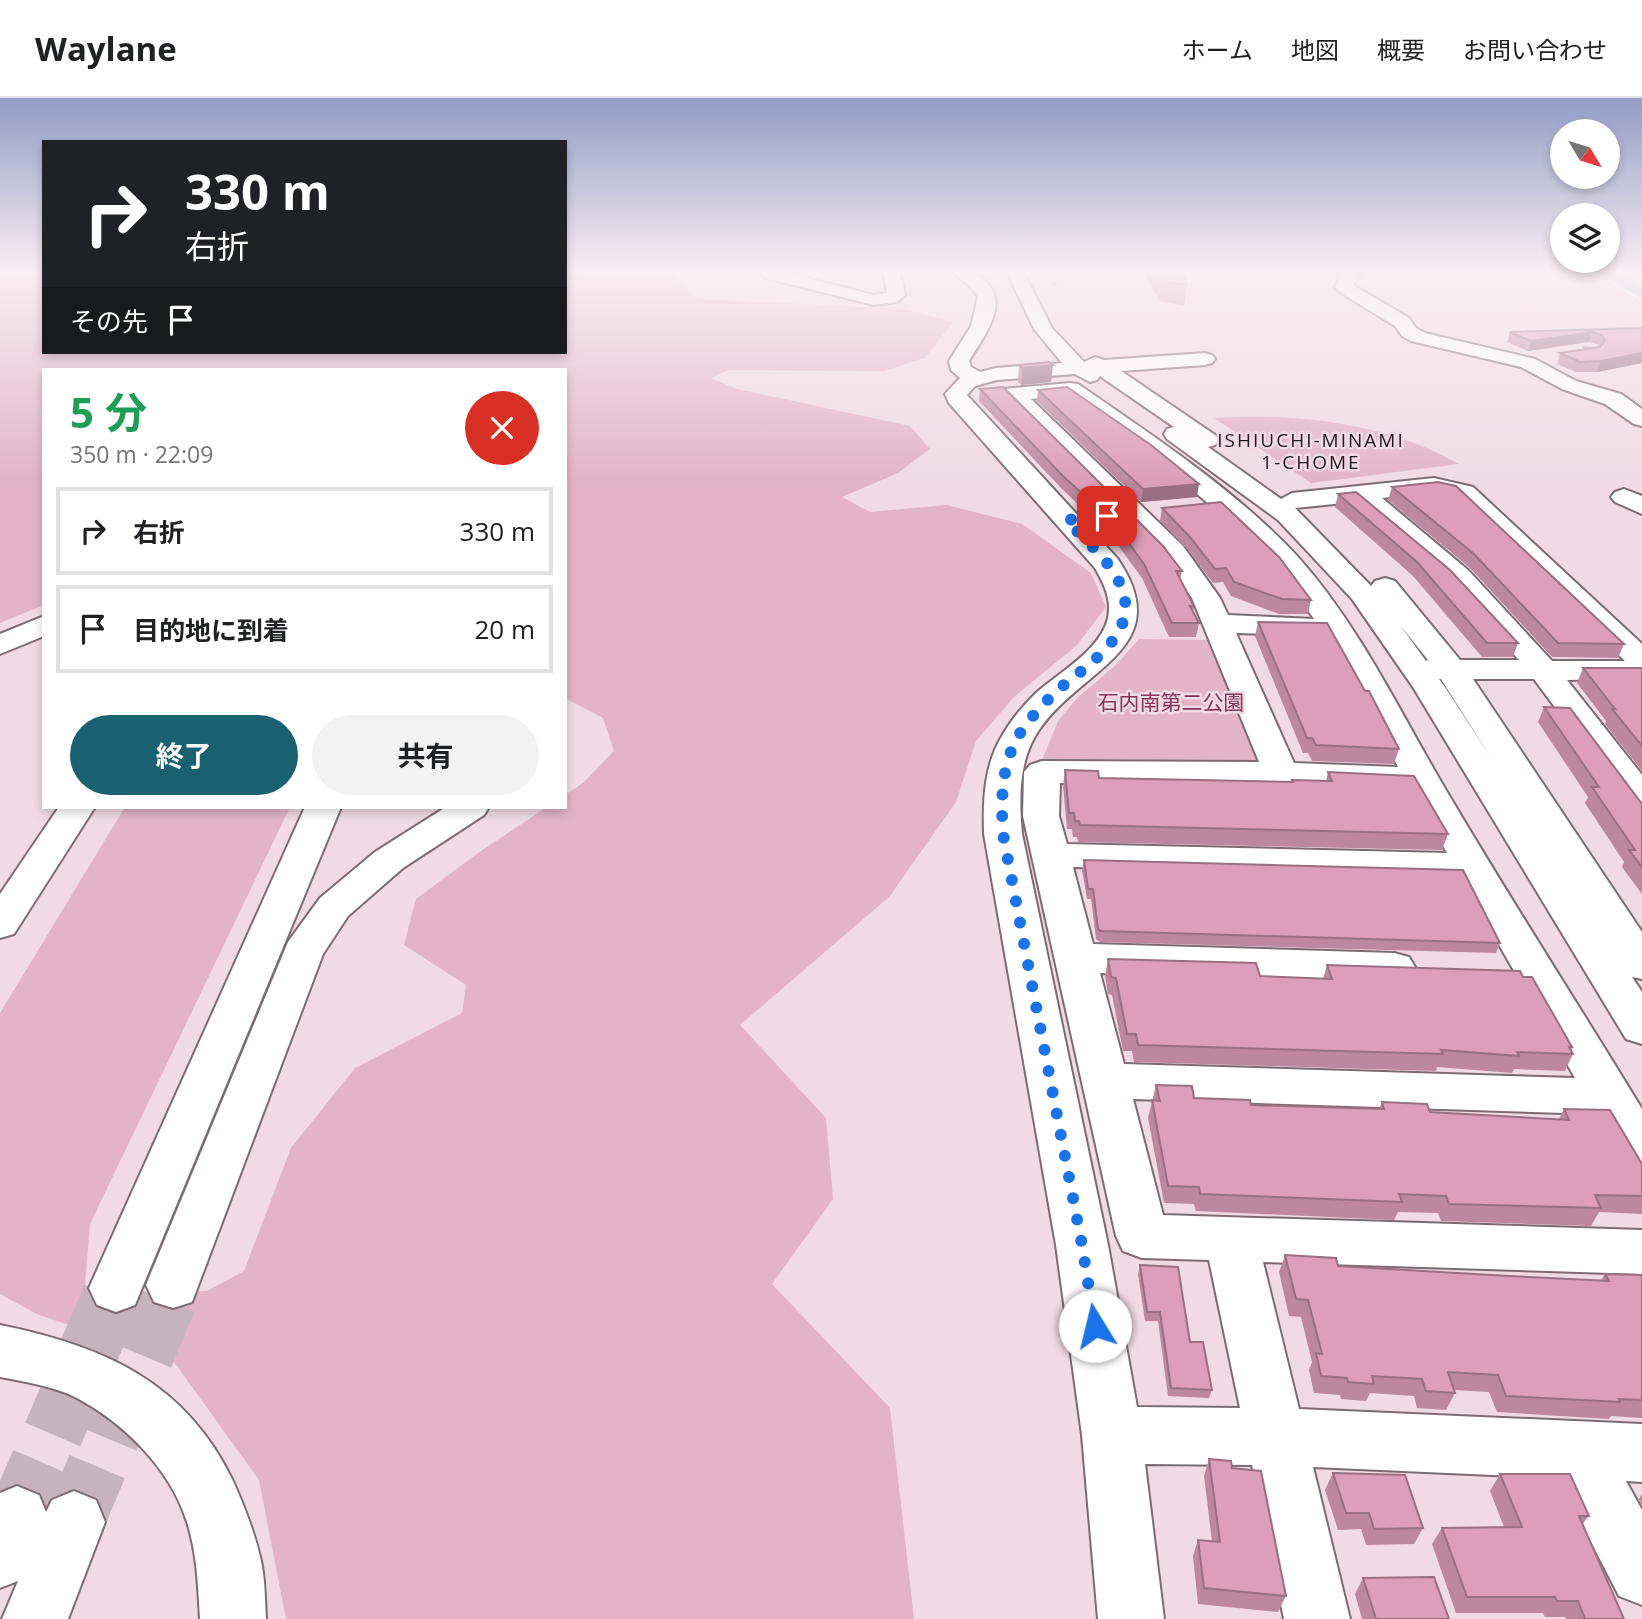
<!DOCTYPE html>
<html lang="ja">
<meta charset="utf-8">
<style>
:root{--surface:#fff;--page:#f2f2f2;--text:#202124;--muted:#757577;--line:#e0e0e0;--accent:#196070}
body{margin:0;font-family:"Open Sans","Noto Sans JP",sans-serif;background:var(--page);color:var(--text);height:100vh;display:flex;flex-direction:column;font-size:26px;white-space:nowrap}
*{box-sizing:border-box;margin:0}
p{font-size:23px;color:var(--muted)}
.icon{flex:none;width:38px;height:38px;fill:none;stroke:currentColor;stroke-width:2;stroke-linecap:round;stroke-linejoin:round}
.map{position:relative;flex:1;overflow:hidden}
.drawer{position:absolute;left:42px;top:270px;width:525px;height:441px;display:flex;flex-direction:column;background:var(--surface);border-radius:0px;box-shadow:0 4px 10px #0003}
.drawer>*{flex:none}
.guide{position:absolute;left:42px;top:42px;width:525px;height:214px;border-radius:0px;box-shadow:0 4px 10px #0003;background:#202124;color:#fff;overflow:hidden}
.needle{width:46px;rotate:128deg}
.tools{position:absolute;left:1550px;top:21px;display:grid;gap:14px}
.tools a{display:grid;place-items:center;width:70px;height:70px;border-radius:50%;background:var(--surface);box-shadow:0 4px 10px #0003;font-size:35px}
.pin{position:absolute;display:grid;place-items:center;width:60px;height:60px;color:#fff;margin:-30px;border-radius:14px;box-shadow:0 4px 10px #0006}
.me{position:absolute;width:77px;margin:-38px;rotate:351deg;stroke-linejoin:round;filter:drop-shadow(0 0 5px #0008)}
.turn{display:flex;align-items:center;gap:24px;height:147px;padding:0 28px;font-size:32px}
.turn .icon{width:91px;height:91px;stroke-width:2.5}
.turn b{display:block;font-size:49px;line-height:60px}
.then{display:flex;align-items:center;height:66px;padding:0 28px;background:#0003;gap:14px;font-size:26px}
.round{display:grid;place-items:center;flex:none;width:74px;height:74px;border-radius:37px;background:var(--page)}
.head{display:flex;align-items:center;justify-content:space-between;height:119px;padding:0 28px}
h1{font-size:42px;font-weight:700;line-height:52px;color:#1e9e55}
.primary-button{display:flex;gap:14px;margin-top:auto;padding:14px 28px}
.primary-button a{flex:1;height:80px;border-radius:42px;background:var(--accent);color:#fff;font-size:28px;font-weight:700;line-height:80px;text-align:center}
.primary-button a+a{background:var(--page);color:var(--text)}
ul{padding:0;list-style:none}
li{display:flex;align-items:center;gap:21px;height:88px;margin:0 14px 10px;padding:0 14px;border:4px solid var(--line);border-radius:0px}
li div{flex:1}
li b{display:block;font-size:26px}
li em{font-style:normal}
header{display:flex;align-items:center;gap:42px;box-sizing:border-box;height:98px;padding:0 35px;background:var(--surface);border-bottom:2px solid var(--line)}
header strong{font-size:33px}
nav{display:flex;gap:38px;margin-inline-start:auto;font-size:24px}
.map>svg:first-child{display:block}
.green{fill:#e2b4c6}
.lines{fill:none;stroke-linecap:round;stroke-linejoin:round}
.stream{fill:#b57992;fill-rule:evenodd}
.minor-tunnel{stroke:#c7b3bb;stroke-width:60;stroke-dasharray:60 30;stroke-linecap:butt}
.minor-casing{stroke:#7e6b72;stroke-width:4}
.major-casing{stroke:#fff;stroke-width:4}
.path{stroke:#97868d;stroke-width:2;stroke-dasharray:2.5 2.5;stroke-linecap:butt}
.minor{fill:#fff;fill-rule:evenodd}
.major{fill:#9bd6e4;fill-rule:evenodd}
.wall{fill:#bd889e}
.shaded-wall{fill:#9a6f81}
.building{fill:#dc9eb8;stroke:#9a6f81;stroke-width:2}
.route{stroke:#1a73e8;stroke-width:12;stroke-dasharray:0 21.6}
.labels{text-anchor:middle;stroke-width:5;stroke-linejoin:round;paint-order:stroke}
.far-neighbourhood-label{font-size:19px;letter-spacing:2px;fill:#20181b;stroke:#f1dae3}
.park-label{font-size:21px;fill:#82375b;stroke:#f1dae3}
</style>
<header>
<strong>Waylane</strong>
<nav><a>ホーム</a><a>地図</a><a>概要</a><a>お問い合わせ</a></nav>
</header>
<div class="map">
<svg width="1642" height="1521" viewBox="0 0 1642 1521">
<rect width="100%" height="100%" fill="#f1dae3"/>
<g class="green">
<polygon points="0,172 44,172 44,254 565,254 565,172 677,172 676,183 699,201 904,211 953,224 925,260 884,273 728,272 711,280 737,291 910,328 930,351 898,375 842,399 870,414 947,407 1022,426 1091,475 1106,509 1077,547 1014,599 976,643 956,704 889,799 740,927 826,1020 833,1101 772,1186 890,1310 914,1521 286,1521 259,1382 174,1264 37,1216 0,1196 0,915 125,709 290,709 90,1126 84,1198 207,1193 244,1173 291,1050 355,970 462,915 466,887 404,847 416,801 478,755 547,709 565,709 565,697 583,685 614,653 603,620 565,600 565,271 44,271 44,507 0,525"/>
<path d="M1235 319C1312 317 1391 328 1459 366L1311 385 1214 320Z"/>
<polygon points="1139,541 1216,542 1265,665 1041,665 1058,623 1077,600 1117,566"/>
</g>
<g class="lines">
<polygon class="stream" points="1581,248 1602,250 1604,251 1602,252 1583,250"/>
<g class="minor-tunnel">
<polyline points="17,1419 116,1190"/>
<polyline points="74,1424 173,1187"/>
</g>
<defs>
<g id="minor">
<polygon points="765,172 775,172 874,197 887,195 883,172 899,172 905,197 897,204 874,207 765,180 762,176"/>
<path d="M950 172C965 172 974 173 985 183 1011 206 982 241 969 263L971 269 980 274 996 270 1062 265 1034 231 1006 172H1022L1052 230 1084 264 1095 259 1104 262 1205 255 1212 257 1215 261 1212 265 1205 267 1121 273 1215 337 1219 342 1215 347 1208 349 1281 401 1292 395 1434 380 1473 389 1642 546V580L1567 582 1642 677V712L1629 709 1534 581H1473L1642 834V881L1632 879 1642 894V946L1626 941 1413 589 1352 501 1278 422 1167 341 1164 336 1167 331 1174 329 1100 278 1097 282 1090 284 1075 276 997 282 975 288 967 297 1117 460C1179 550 1081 570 1039 632 1018 663 1019 700 1022 736L1108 1147 1137 1309 1240 1310 1209 1162 1142 1160 1123 1153 1116 1138 1023 718 1024 674 1030 667 1042 663 1259 664 1192 500 1163 460 1005 301 1002 296 1005 291 1013 290 1070 285 1078 286C1152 337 1237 393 1298 459 1357 525 1396 606 1440 682 1505 793 1575 901 1642 1011V1072L1625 1067 1596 1016 1133 1001 1163 1117 1642 1132V1176L1263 1164 1299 1311 1642 1326V1384L1626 1383 1642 1412V1507L1619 1498 1558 1380 1313 1369 1350 1521H1284L1252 1367 1145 1366 1164 1521H1098L1082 1337 1056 1147 984 736C983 702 984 668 1002 638 1011 622 1022 609 1035 596 1058 575 1101 552 1108 520 1112 501 1104 486 1095 470L949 305 945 296 960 280 951 272 949 263 971 228 978 199 972 190ZM1066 298C1140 350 1213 403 1276 469 1291 484 1302 504 1314 521L1228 517 1220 500 1183 448 1031 301ZM1434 394 1455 399 1625 563H1552L1468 472 1382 400ZM1354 404 1448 484 1519 562H1460L1395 483 1385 480 1375 483 1371 488 1295 410ZM1400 527 1428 562 1426 563ZM1321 530 1363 599 1398 669 1294 665 1236 535 1308 537 1319 534ZM1439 581H1441L1493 663 1445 589ZM1060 685 1281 686 1410 691 1447 755 1067 746 1059 718ZM1073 769 1461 780 1575 980 1124 966 1100 875 1394 883 1409 879 1415 869 1409 859 1394 855 1093 846Z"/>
<polygon points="1348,172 1366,172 1353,187 1409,220 1416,230 1425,235 1535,261 1576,283 1621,296 1642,311 1642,328 1634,326 1605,306 1562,291 1521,269 1411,243 1402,238 1395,228 1338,193 1335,189 1341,176"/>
<polygon points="1624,391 1642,398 1642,416 1615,404 1611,399 1615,394"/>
<polygon points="44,518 44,538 0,556 0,536"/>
<polygon points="59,709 95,709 14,836 0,840 0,796"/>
<polygon points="305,709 341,709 135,1207 116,1214 97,1207 89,1190"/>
<polygon points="446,709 489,709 484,717 403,770 348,818 323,856 192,1204 173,1210 154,1204 146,1187 288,844 320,800 375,754"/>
<path d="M0 1227C103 1248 185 1283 233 1383 245 1410 256 1438 262 1468 265 1485 265 1504 266 1521H200C198 1487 197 1453 186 1421 169 1370 124 1325 77 1300 53 1288 26 1284 0 1279Z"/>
<polygon points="17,1388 39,1397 46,1414 52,1402 74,1393 96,1402 105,1424 68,1521 2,1521 18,1483 0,1490 0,1395"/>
</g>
<polygon id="major" points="1595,172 1615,172 1642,188 1642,201"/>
</defs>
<use href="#minor" class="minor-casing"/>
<use href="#major" class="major-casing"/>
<g class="path">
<polyline points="1050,172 1059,186 1051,187"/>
<polyline points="565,181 597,179 624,172"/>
</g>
<use href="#minor" class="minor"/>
<use href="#major" class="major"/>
</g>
<g class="wall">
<polygon points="1147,172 1182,172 1187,187 1184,207 1161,204 1146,179"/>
<polygon points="1642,230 1642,265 1597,274 1576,274 1557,266 1560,255 1599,249 1598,247 1589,244 1528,253 1507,244 1510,234"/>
<polygon points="1019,267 1051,284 1021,287 1018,284"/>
<polygon points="980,291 1111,396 1109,409 1107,411 1182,473 1180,482 1194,508 1193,513 1199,525 1196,539 1169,539 1142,480 1112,439 1062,391 979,303"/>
<polygon points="1038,292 1197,399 1141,404 1037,303"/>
<polygon points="1392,389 1624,546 1618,560 1552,559 1470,470 1388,402"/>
<polygon points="1338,396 1518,545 1513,559 1482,559 1413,478 1335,409"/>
<polygon points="1162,410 1311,502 1308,516 1279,516 1231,498 1223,484 1213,485 1188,452 1160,423"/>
<polygon points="1258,524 1399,651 1394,666 1312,663 1308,655 1303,655 1255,538"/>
<polygon points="1583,570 1642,570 1642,673 1605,626 1606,623 1577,585"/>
<polygon points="1544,609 1642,706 1642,796 1622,769 1624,764 1585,705 1588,699 1538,624"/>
<polygon points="1065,672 1099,680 1291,684 1292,682 1326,683 1328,674 1448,736 1442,752 1078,744 1077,739 1073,739 1072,731 1067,731 1063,688"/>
<polygon points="1084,762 1500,845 1496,855 1100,844 1096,841 1091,801 1087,801 1082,772"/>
<polygon points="1108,861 1260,878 1323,881 1327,867 1523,879 1572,949 1571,952 1573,956 1565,973 1514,971 1512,975 1437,969 1436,973 1134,964 1132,953 1123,953 1112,897 1108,896 1105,878"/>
<polygon points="1156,987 1194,1000 1251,1007 1379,1011 1382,1004 1430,1014 1559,1021 1564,1011 1642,1066 1642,1116 1599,1114 1591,1128 1441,1123 1438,1115 1398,1114 1394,1122 1196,1113 1194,1106 1164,1105 1148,1020"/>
<polygon points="1285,1157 1338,1168 1509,1178 1601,1182 1605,1176 1642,1177 1642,1320 1611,1318 1609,1321 1497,1314 1489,1294 1454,1292 1455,1295 1446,1312 1417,1310 1414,1298 1370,1295 1366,1303 1341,1301 1340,1297 1314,1295 1309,1272 1312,1264 1301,1219 1289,1218 1279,1174"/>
<polygon points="1140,1167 1190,1244 1212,1292 1209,1300 1168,1298 1158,1223 1145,1223 1138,1176"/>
<polygon points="1209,1361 1232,1370 1286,1498 1278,1514 1198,1506 1193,1458 1198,1442 1212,1443 1204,1378"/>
<polygon points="1333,1375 1423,1430 1414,1446 1366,1447 1361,1431 1338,1432 1325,1392"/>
<polygon points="1500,1376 1589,1418 1582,1427 1624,1521 1566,1521 1565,1519 1545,1519 1543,1515 1456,1515 1432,1446 1442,1430 1504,1429 1490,1393"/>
<polygon points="1642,1396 1642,1407 1639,1401"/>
<polygon points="1363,1480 1449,1521 1362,1521 1355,1496"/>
</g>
<g class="shaded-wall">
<polygon points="1592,234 1589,244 1528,253 1531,243"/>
<polygon points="1642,255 1642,265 1597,274 1601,263"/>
<polygon points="1053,267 1051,284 1021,287 1023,270"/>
<polygon points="1199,386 1197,399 1141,404 1143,391"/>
<polygon points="1111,396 1109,409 1102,414 1101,404"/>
</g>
<g class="building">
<polygon points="1156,172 1182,172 1187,187 1164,184"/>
<polygon points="1642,230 1642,255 1601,263 1580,264 1560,255 1600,249 1605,242 1602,237 1592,234 1531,243 1510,234"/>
<polygon points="1049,264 1053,267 1023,270 1019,267"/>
<polygon points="1003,289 1111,396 1101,404 1106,410 1128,413 1163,448 1182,473 1176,473 1194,508 1190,508 1199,525 1172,525 1144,466 1114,425 1063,378 980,291"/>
<polygon points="1067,289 1151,347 1199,386 1143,391 1038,292"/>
<polygon points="1438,384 1456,388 1624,546 1558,545 1474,456 1392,389"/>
<polygon points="1356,394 1450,472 1518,545 1487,545 1417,464 1338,396"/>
<polygon points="1221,404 1279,459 1311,502 1282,501 1234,484 1226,470 1215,471 1190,439 1162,410"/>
<polygon points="1258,524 1327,525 1365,593 1369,593 1399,651 1316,647 1312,640 1307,640"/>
<polygon points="1583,570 1642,570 1642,648 1612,611 1615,611"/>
<polygon points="1544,609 1570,610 1642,706 1642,769 1629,752 1635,752 1592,689 1599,689"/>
<polygon points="1065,672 1098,673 1099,680 1293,684 1292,682 1332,683 1328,674 1414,678 1448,736 1080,727 1079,723 1075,723 1074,715 1069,715"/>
<polygon points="1084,762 1463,772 1500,845 1101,833 1098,831 1093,791 1088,791"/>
<polygon points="1108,861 1256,865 1260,878 1332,881 1327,867 1520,873 1523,879 1532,879 1572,949 1569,949 1573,956 1517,954 1519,958 1441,952 1443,956 1138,947 1136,936 1127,936 1116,880 1111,879"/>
<polygon points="1156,987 1192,988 1194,1000 1250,1002 1251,1007 1384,1011 1382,1004 1427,1006 1430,1014 1569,1022 1564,1011 1610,1012 1642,1066 1642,1098 1595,1097 1601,1110 1449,1106 1446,1098 1399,1096 1402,1104 1200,1096 1199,1089 1168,1088 1152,1002 1160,1003"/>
<polygon points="1285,1157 1336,1160 1338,1168 1509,1178 1609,1183 1605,1176 1642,1177 1642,1302 1619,1301 1620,1304 1506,1298 1498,1277 1448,1274 1455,1295 1426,1293 1422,1281 1372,1278 1374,1286 1348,1284 1347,1280 1321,1278 1316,1255 1322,1256 1308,1202 1296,1201"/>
<polygon points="1140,1167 1178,1169 1190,1244 1203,1244 1212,1292 1171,1290 1160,1214 1147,1214"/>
<polygon points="1209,1361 1231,1363 1232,1370 1261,1373 1286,1498 1204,1490 1198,1442 1220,1444"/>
<polygon points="1333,1375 1405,1377 1423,1430 1374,1431 1369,1415 1346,1415"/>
<polygon points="1500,1376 1570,1376 1589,1418 1579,1418 1624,1521 1585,1521 1578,1503 1557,1503 1555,1499 1467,1499 1442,1430 1522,1429"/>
<polygon points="1434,1479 1449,1521 1376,1521 1363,1480"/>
</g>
<linearGradient id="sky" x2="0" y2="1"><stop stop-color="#939cc6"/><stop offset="0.45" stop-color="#f9eef2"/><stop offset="1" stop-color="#f9eef2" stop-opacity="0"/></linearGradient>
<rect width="1642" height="385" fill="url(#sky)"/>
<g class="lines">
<path class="route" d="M1095 1228 1082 1147 1003 736C1001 703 1001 672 1016 642 1026 624 1042 607 1057 593 1086 567 1137 539 1123 493 1114 466 1085 442 1066 422L1107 418"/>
</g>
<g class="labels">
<g class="far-neighbourhood-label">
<text x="1311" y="349">ISHIUCHI-MINAMI<tspan x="1311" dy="22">1-CHOME</tspan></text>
</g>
<g class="park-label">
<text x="1171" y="612">石内南第二公園</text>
</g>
</g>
</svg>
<div class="tools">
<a><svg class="needle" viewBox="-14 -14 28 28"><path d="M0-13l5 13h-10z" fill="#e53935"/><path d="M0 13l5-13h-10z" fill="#757577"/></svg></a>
<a><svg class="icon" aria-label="layers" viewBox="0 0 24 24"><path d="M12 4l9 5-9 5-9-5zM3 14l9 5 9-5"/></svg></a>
</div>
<div class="pin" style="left:1107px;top:418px;background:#d93025"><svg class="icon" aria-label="arrive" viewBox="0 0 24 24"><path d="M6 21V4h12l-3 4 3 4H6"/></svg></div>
<svg class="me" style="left:1095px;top:1228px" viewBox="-20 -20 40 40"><circle r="19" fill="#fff"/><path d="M0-13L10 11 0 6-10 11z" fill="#1a73e8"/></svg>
<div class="guide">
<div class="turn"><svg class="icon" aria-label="right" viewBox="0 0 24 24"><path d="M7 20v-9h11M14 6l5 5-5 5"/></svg><div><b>330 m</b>右折</div></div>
<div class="then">その先<svg class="icon" aria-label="arrive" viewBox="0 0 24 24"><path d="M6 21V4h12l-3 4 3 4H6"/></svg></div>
</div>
<section class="drawer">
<div class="head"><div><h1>5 分</h1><p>350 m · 22:09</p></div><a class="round" style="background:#d93025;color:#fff"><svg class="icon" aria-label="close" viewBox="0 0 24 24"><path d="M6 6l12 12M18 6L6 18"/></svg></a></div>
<ul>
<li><svg class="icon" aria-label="right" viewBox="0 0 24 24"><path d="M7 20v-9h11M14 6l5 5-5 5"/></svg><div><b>右折</b></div><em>330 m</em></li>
<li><svg class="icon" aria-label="arrive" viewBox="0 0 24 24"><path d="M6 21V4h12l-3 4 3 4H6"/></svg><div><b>目的地に到着</b></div><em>20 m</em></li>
</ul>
<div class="primary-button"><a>終了</a><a>共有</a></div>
</section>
</div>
